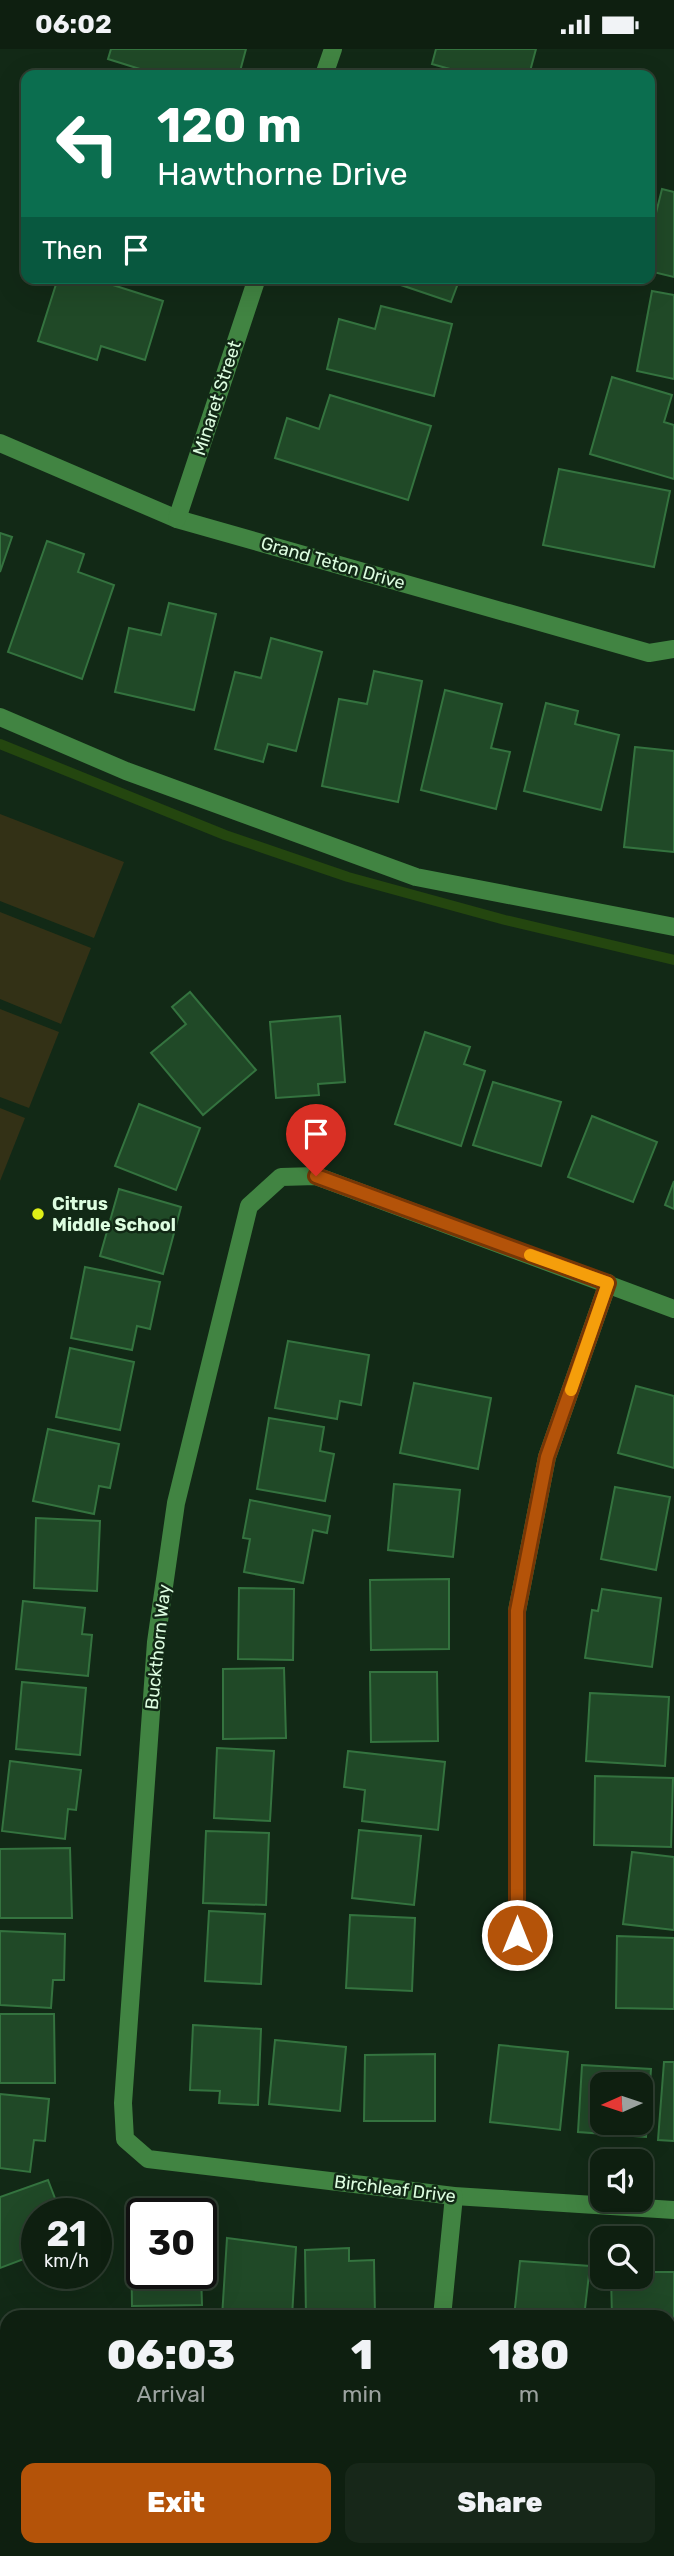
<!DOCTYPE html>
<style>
:root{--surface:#0e1f10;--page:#172719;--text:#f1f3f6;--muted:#9ba29f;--line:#2e3d30;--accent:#b45309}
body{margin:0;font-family:Rubik,sans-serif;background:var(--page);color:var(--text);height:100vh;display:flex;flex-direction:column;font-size:26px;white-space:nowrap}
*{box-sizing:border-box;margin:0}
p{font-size:23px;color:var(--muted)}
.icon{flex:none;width:38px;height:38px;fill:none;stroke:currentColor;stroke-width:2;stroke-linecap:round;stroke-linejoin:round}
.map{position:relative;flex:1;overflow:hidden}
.side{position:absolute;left:0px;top:2261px;width:676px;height:247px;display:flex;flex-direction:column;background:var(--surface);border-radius:21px 21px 0 0;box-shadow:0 7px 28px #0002,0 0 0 2px var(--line)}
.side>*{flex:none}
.banner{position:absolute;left:21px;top:21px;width:634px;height:214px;border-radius:14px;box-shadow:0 7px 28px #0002,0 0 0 2px var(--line);background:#0b6e4f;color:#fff;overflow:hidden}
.needle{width:46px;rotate:267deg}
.buttons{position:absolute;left:590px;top:2023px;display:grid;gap:14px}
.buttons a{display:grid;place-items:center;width:63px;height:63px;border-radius:14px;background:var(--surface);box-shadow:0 7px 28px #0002,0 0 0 2px var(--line);font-size:35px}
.speed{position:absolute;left:21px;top:2149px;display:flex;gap:14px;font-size:35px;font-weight:700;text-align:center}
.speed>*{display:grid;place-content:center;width:91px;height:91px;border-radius:50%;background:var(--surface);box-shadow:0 7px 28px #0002,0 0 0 2px var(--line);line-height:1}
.speed small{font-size:18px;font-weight:400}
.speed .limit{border:4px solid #111;border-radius:10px;background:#fff;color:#111}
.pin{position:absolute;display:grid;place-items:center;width:60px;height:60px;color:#fff;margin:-72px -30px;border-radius:50% 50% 50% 0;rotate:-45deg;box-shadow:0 0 7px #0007}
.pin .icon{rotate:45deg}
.me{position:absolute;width:77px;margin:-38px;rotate:0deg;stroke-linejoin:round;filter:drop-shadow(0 0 5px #0008)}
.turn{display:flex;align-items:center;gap:24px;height:147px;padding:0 21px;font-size:32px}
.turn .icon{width:91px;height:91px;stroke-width:2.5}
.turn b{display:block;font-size:49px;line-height:60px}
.then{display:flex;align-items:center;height:66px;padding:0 21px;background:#0003;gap:14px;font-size:26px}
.eta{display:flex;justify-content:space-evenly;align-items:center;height:119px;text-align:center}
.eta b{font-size:42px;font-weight:800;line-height:49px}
.cta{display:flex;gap:14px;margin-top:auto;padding:14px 21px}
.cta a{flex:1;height:80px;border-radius:14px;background:var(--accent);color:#fff;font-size:28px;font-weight:800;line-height:80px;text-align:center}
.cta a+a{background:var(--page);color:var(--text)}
.status{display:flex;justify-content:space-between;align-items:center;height:49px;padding:0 35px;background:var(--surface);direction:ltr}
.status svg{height:19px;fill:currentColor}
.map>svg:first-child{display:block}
.green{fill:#333116}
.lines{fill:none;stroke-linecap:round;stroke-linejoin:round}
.stream{stroke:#24460f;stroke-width:10}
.building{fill:#204927;stroke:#34733f;stroke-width:2;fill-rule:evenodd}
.minor{stroke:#418442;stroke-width:18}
.major{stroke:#6cf5be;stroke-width:18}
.route-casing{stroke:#753606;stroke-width:18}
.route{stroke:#b45309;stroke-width:12}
.slow{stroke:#f59e0b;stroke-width:12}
.poi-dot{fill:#deef17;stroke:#122916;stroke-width:2.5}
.labels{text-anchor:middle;stroke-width:5;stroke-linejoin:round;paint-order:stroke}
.street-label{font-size:18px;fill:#ddfde0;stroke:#122916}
.poi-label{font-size:18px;font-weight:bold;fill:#ddfde0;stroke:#122916;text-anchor:start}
</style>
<div class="status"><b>06:02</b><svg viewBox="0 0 49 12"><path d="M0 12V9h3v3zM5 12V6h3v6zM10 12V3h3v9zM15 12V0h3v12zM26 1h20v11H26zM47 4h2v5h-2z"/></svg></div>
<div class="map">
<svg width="674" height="2507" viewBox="0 0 674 2507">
<rect width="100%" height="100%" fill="#122916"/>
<g class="green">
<polygon points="0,765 124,813 94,889 0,852"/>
<polygon points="0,863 91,899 61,975 0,950"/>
<polygon points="0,960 59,983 29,1059 0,1048"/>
<polygon points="0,1059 25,1069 0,1132"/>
</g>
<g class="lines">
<polyline class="stream" points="0,695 225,786 348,828 505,871 674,911"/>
</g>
<g class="building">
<polygon points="111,0 246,0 239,26 159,26 108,10"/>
<polygon points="436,0 536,0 529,26 463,26 464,24 432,15"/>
<polygon points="662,140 674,143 674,228 649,222 649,192"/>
<polygon points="58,229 91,229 163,252 145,311 101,297 97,311 38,292"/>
<polygon points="400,229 460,229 451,253 398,235"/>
<polygon points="652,242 674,246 674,330 637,322"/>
<polygon points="381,257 452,275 434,347 327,320 339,270 375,280"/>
<polygon points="612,328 672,346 664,373 674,376 674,430 590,405"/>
<polygon points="330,346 431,377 408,451 275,409 287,369 319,380"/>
<polygon points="559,420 670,442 654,518 543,496"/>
<polygon points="0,484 12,488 0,523"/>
<polygon points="47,492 84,505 78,523 114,536 82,630 8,603"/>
<polygon points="169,554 216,565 194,661 115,643 129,579 161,586"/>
<polygon points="271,589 322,603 296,702 268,695 263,713 215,700 235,623 261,629"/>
<polygon points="374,622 422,632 398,753 322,737 339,650 367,655"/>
<polygon points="445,641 502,655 491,699 510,703 496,760 421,741"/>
<polygon points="546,654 578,662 575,675 619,686 601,761 524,742"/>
<polygon points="635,698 674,702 674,803 624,798"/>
<polygon points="190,943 256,1021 203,1066 151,1004 186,975 172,958"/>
<polygon points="340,967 345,1033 318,1035 319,1046 276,1049 270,973"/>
<polygon points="425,983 470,998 464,1015 485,1022 461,1097 395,1075"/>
<polygon points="493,1033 561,1053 541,1117 473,1096"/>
<polygon points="139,1055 200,1079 176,1141 115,1117"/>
<polygon points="592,1067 657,1093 633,1153 568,1128"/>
<polygon points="674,1132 674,1160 665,1156"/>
<polygon points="119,1140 181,1158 163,1225 100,1207"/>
<polygon points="85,1218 160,1233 150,1280 137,1277 132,1301 71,1289"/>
<polygon points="288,1292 369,1306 361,1356 340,1352 337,1370 275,1359"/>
<polygon points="70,1299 134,1313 120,1381 56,1368"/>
<polygon points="414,1334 491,1349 478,1420 400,1404"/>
<polygon points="636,1337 674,1347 674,1419 618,1404"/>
<polygon points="269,1369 324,1378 320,1402 334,1405 325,1452 257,1440"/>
<polygon points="48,1380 119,1395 110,1439 99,1437 94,1465 33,1452"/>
<polygon points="394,1435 460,1441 453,1508 388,1501"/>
<polygon points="615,1438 670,1448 656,1521 601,1510"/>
<polygon points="250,1451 330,1467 327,1484 313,1481 303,1534 244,1523 250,1490 243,1489"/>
<polygon points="36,1469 100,1472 97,1542 34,1539"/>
<polygon points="449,1530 449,1600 371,1601 370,1531"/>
<polygon points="239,1539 294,1540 293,1611 238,1610"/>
<polygon points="602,1540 661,1549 652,1618 585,1609 592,1561 598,1562"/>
<polygon points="23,1552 85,1559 82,1585 92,1586 88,1627 16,1620"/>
<polygon points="284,1619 286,1689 223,1690 223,1620"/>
<polygon points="370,1623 437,1623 438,1692 371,1693"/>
<polygon points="22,1633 86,1639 80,1706 16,1700"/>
<polygon points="590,1644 669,1648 665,1717 586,1712"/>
<polygon points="217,1699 274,1702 270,1772 214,1769"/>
<polygon points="348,1702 445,1713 438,1781 362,1772 365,1741 344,1738"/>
<polygon points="10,1712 81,1721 76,1761 68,1760 65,1790 2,1782"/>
<polygon points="595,1727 673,1729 671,1798 594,1796"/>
<polygon points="359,1781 421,1787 414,1856 352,1849"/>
<polygon points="206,1782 269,1784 266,1856 203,1854"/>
<polygon points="70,1799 72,1869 0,1869 0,1800"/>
<polygon points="632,1803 674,1808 674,1881 623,1875"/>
<polygon points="209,1862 265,1865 261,1935 205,1932"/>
<polygon points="350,1866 415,1869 412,1942 346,1939"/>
<polygon points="0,1882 65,1885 64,1931 53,1931 51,1959 0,1956"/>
<polygon points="617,1887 674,1889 674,1960 616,1959"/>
<polygon points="0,1965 54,1965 55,2034 0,2034"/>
<polygon points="193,1976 261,1980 258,2056 219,2054 220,2042 190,2041"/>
<polygon points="275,1991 346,1998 340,2062 269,2055"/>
<polygon points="499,1996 568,2003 560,2081 490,2073"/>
<polygon points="435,2005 435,2072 364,2072 365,2006"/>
<polygon points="664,2013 674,2013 674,2092 658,2091"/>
<path d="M582 2016 651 2020 646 2088 578 2083ZM602 2035H640V2074H602Z"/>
<polygon points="0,2045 49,2050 45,2092 34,2091 30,2123 0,2119"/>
<polygon points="48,2131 61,2165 37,2165 37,2205 0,2219 0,2148"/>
<polygon points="227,2189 296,2198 292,2268 222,2268"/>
<polygon points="142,2191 142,2224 201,2224 202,2256 132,2257 131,2192"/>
<polygon points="349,2199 349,2212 374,2211 375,2268 306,2268 305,2201"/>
<polygon points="520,2212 590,2217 584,2268 514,2268"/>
<polygon points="640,2223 674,2223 674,2287 668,2287 668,2268 612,2268 611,2228 640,2228"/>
<polygon points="15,2501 30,2501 104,2505 15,2507"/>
<rect x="118" y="2501" width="68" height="6"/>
<polygon points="243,2501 294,2502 294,2507 218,2507 219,2503 242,2504"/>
<polygon points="327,2501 399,2501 399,2507 326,2507"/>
</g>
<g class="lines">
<g class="minor">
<polyline points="324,26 333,0"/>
<polyline points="0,394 177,470 649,604 674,600"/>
<polyline points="177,470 257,229"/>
<polyline points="0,668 126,722 416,828 674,878"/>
<polyline points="674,1260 316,1127 281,1128 249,1157 176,1454 156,1593 123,2054 125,2090 148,2110 454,2147 674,2161"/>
<polyline points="517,1886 517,1562 547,1408 608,1234"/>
<polyline points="442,2268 454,2147"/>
</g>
<g class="major">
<polyline points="0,2374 7,2375"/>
<polyline points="668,2424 674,2424"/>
</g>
</g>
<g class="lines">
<defs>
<polyline id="route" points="316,1127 608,1234 547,1408 517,1562 517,1886"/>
</defs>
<use href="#route" class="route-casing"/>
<use href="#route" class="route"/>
<polyline class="slow" points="530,1206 608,1234 571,1341"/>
</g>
<circle class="poi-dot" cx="38" cy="1165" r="7"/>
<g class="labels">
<g class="street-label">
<text transform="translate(217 349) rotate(-72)" y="6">Minaret Street</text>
<text transform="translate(333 514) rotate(16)" y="6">Grand Teton Drive</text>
<text transform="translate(158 1598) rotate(-84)" y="6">Buckthorn Way</text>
<text transform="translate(395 2140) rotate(7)" y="6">Birchleaf Drive</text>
</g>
<g class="poi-label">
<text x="52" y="1161">Citrus<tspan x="52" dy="21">Middle School</tspan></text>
</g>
</g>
</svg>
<div class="buttons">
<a><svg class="needle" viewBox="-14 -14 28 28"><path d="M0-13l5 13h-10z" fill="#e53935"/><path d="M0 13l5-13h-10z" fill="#9ba29f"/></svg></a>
<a><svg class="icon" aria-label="sound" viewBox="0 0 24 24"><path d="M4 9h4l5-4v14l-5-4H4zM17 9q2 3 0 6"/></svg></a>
<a><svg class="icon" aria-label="search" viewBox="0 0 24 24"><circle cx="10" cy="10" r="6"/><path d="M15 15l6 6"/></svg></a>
</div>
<div class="speed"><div>21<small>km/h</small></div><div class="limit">30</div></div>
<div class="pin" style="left:316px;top:1127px;background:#d93025"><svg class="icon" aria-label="arrive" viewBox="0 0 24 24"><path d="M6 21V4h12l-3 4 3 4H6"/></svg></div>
<svg class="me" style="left:517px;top:1886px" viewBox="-20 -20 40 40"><circle r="17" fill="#b45309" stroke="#fff" stroke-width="3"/><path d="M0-11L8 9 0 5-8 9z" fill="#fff"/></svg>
<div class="banner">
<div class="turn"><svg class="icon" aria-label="left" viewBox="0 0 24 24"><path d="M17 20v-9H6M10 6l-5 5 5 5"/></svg><div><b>120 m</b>Hawthorne Drive</div></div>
<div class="then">Then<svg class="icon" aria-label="arrive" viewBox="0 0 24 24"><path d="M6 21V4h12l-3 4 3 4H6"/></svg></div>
</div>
<section class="side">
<div class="eta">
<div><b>06:03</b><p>Arrival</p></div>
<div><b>1</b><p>min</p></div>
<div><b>180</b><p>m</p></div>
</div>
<div class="cta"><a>Exit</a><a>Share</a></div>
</section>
</div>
